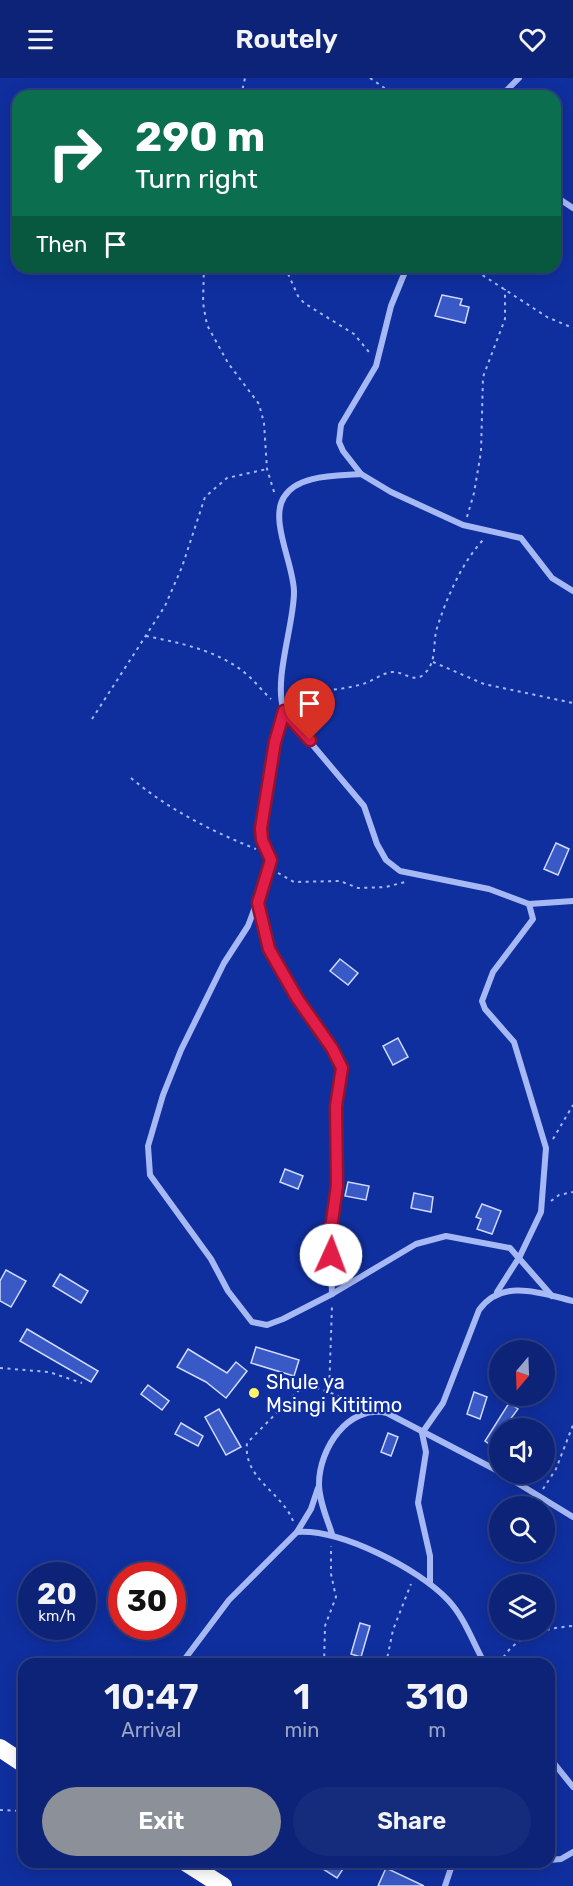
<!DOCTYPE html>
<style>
:root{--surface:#0c2377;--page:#152b7c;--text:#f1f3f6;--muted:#9aa4c6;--line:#2c4089;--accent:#8c9099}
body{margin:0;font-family:Rubik,sans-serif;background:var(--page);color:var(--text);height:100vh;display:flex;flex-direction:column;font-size:22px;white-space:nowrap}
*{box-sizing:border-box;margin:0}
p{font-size:20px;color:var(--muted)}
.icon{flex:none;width:33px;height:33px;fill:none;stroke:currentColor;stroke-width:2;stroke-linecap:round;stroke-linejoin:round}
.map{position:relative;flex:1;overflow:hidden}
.details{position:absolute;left:18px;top:1580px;width:537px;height:210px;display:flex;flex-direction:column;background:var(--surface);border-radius:18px;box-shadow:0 3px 15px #0003,0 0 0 2px var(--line)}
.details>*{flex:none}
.hud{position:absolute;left:12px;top:12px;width:549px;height:183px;border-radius:18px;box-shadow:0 3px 15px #0003,0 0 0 2px var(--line);background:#0b6e4f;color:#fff;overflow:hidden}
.needle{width:39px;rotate:199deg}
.buttons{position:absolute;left:489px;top:1262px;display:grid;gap:12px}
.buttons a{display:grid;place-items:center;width:66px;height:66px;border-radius:50%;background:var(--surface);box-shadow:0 3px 15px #0003,0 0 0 2px var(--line);font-size:30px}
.speed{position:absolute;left:18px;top:1484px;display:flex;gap:12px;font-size:30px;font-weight:700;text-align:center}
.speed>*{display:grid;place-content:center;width:78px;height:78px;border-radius:50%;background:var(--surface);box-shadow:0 3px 15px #0003,0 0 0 2px var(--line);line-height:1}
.speed small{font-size:15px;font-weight:400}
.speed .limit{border:9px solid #d22;background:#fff;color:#111}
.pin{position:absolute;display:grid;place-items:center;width:51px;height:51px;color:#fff;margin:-62px -26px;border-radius:50% 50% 50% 0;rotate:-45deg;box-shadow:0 0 6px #0007}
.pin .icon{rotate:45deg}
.me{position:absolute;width:66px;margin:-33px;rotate:2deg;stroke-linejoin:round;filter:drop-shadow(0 0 4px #0008)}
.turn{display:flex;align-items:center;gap:21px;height:126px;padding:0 24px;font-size:27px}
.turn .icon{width:78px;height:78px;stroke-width:2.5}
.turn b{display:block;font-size:42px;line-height:51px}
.then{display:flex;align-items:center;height:57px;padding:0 24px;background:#0003;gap:12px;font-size:22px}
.eta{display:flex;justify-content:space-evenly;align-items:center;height:102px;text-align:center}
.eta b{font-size:36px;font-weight:600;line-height:42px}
.primary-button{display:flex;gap:12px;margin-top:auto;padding:12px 24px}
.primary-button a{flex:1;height:69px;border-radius:36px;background:var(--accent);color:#fff;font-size:24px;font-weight:600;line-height:69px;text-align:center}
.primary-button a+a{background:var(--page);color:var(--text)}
header{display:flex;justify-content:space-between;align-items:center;height:78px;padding:0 24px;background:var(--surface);font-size:27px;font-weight:600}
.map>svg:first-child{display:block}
.building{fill:#3959c6;stroke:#cfdafe;stroke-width:1.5}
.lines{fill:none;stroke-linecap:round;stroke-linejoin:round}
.path{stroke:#a6b9f5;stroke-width:2;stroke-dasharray:3 4.5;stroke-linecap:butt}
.street{stroke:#a6b9f5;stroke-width:6}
.highway{stroke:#fff;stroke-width:18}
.route-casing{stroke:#92132f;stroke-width:15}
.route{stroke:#e11d48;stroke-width:10}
.poi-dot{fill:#fff46a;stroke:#102f9f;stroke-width:2}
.labels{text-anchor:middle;stroke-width:4.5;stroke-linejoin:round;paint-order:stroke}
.poi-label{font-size:20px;fill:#fff;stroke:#102f9f;text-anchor:start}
</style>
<header><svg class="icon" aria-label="menu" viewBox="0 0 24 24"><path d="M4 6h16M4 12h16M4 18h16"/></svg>Routely<svg class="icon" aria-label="heart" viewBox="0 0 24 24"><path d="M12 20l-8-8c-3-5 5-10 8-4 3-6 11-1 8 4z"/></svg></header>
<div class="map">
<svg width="573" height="1808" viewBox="0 0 573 1808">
<rect width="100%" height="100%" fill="#102f9f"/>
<g class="building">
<polygon points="442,217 462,221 460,227 469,229 465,245 435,238"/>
<polygon points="556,765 569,771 558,797 544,791"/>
<polygon points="340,881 358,895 348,907 330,893"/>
<polygon points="398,960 408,979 393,987 383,968"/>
<polygon points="285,1091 303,1098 298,1111 280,1104"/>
<polygon points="348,1104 369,1108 366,1122 345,1118"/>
<polygon points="414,1115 433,1119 431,1134 411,1130"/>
<polygon points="482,1126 501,1133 492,1156 477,1151 481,1141 476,1139"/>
<polygon points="6,1192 26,1203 11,1229 0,1223 0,1203"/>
<polygon points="60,1196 88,1213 81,1225 53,1208"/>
<polygon points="27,1251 98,1293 91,1304 20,1263"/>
<polygon points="256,1269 299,1282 294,1298 251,1285"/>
<polygon points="188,1271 227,1295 236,1284 247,1293 226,1320 206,1304 177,1289"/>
<polygon points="148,1307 169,1323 162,1332 141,1316"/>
<polygon points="474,1314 487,1319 480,1341 467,1336"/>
<polygon points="509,1325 518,1331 504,1350 500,1350 500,1357 492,1368 485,1363"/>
<polygon points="219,1331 241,1369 226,1377 205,1339"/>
<polygon points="181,1345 203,1358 198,1368 175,1356"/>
<polygon points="388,1355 398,1359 391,1378 381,1374"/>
<polygon points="360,1545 370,1548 361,1579 351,1576"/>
<polygon points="312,1784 333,1784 343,1791 337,1800"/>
<polygon points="386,1790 424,1808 378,1808"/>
</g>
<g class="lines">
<g class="path">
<polyline points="370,0 396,18"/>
<polyline points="241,18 245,0"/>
<polyline points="204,189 203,225 207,247 228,285 259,326 264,345 267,391 275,417"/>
<polyline points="285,189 298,218 304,225 354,256 369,274"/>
<polyline points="470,189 547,239 573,250"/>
<polyline points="467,439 474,415 481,374 483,299 505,241 505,211"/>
<path d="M146 558C180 565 217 572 245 595 255 603 262 613 271 621"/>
<polyline points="433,584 484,606 573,625"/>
<path d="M289 615C314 613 339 613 363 606 373 603 382 595 392 594 403 593 413 605 423 597 438 584 432 567 437 550 447 519 462 484 484 461"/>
<polyline points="92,641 165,528 182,489 205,419 227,400 267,391"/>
<path d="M131 700C168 731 211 753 256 771"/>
<polyline points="278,795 294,804 340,803 358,810 386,809 405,804"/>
<polyline points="553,1061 573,1027"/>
<polyline points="551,1123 559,1117 573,1114"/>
<polyline points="0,1290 49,1294 82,1305"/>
<polyline points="329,1315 332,1228"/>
<polyline points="543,1411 556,1391 573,1347"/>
<path d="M293 1443C282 1414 243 1401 247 1365L304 1307C311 1306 351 1323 361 1327"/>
<polyline points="324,1586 325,1548 336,1519 331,1496 331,1468"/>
<polyline points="386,1586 393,1552 411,1506"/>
<path d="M500 1586C512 1558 545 1550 573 1548"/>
<polyline points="0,1732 24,1733"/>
</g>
<g class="street">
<polyline points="501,18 519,0"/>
<polyline points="555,118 573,130"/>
<polyline points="407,189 391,228 376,288 341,347 339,364 343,373 361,396 391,414 463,447 521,460 552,500 573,513"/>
<path d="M361 396C338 398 298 396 284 419 269 442 294 487 294 514 294 547 273 602 284 633L364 728 377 766 386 782 400 793 489 811 529 826 573 823"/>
<path d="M284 633 275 664 261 750C262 763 272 777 270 789L248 848 224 885 181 972 163 1017 148 1068 150 1097 211 1181 228 1213 252 1244 267 1247 283 1241 332 1216 416 1166 446 1158 510 1170 552 1218"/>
<polyline points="258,825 269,871 342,990 336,1028 337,1108 330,1157 332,1216"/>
<polyline points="497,1214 520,1178 541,1134 546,1070 514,964 485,931 482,923 493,894 533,841 529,826"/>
<polyline points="501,1395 573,1439"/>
<polyline points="297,1454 311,1431 318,1410"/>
<path d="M332 1456C327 1440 319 1423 319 1406 319 1371 348 1326 387 1335L500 1394"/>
<path d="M430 1505V1478L418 1425 426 1374 422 1355 443 1325 479 1232C502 1200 541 1215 573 1223"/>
<path d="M181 1586 229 1522 297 1454C341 1451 419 1491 448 1522 465 1540 473 1565 485 1586"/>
<polyline points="549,1679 573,1709"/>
<polyline points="549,1782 561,1781 573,1774"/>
<polyline points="445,1808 453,1784"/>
</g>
<g class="highway">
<polyline points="0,1670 24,1686"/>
<polyline points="185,1784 223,1808"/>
</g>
</g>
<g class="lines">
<defs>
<polyline id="route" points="310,662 284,633 275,664 261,750 262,762 271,782 258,825 269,871 297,920 332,970 342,990 336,1028 337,1108 330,1157 331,1177"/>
</defs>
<use href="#route" class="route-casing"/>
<use href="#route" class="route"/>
</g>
<circle class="poi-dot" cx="254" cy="1315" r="6"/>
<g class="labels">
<g class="poi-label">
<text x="266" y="1311">Shule ya<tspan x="266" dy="23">Msingi Kititimo</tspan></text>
</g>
</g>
</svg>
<div class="buttons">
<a><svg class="needle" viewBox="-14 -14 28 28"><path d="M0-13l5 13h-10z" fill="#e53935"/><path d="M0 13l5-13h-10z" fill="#9aa4c6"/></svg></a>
<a><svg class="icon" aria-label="sound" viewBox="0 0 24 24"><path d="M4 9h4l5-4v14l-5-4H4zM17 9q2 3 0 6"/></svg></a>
<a><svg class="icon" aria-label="search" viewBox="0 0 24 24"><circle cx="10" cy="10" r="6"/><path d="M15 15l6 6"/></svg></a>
<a><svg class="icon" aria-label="layers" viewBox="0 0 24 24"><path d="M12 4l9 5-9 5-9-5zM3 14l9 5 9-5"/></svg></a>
</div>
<div class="speed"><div>20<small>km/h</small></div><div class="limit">30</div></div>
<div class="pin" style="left:310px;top:662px;background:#d93025"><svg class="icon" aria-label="arrive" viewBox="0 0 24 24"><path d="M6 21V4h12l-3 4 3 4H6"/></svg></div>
<svg class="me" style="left:331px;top:1177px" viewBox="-20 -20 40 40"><circle r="19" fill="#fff"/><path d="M0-13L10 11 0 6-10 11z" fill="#e11d48"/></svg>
<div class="hud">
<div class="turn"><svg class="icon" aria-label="right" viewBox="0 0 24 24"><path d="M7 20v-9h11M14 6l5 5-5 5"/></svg><div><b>290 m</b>Turn right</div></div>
<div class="then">Then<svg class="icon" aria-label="arrive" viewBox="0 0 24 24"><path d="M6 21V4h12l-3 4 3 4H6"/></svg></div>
</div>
<section class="details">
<div class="eta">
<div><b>10:47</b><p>Arrival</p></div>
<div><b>1</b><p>min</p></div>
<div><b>310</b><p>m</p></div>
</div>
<div class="primary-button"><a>Exit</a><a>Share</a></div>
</section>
</div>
